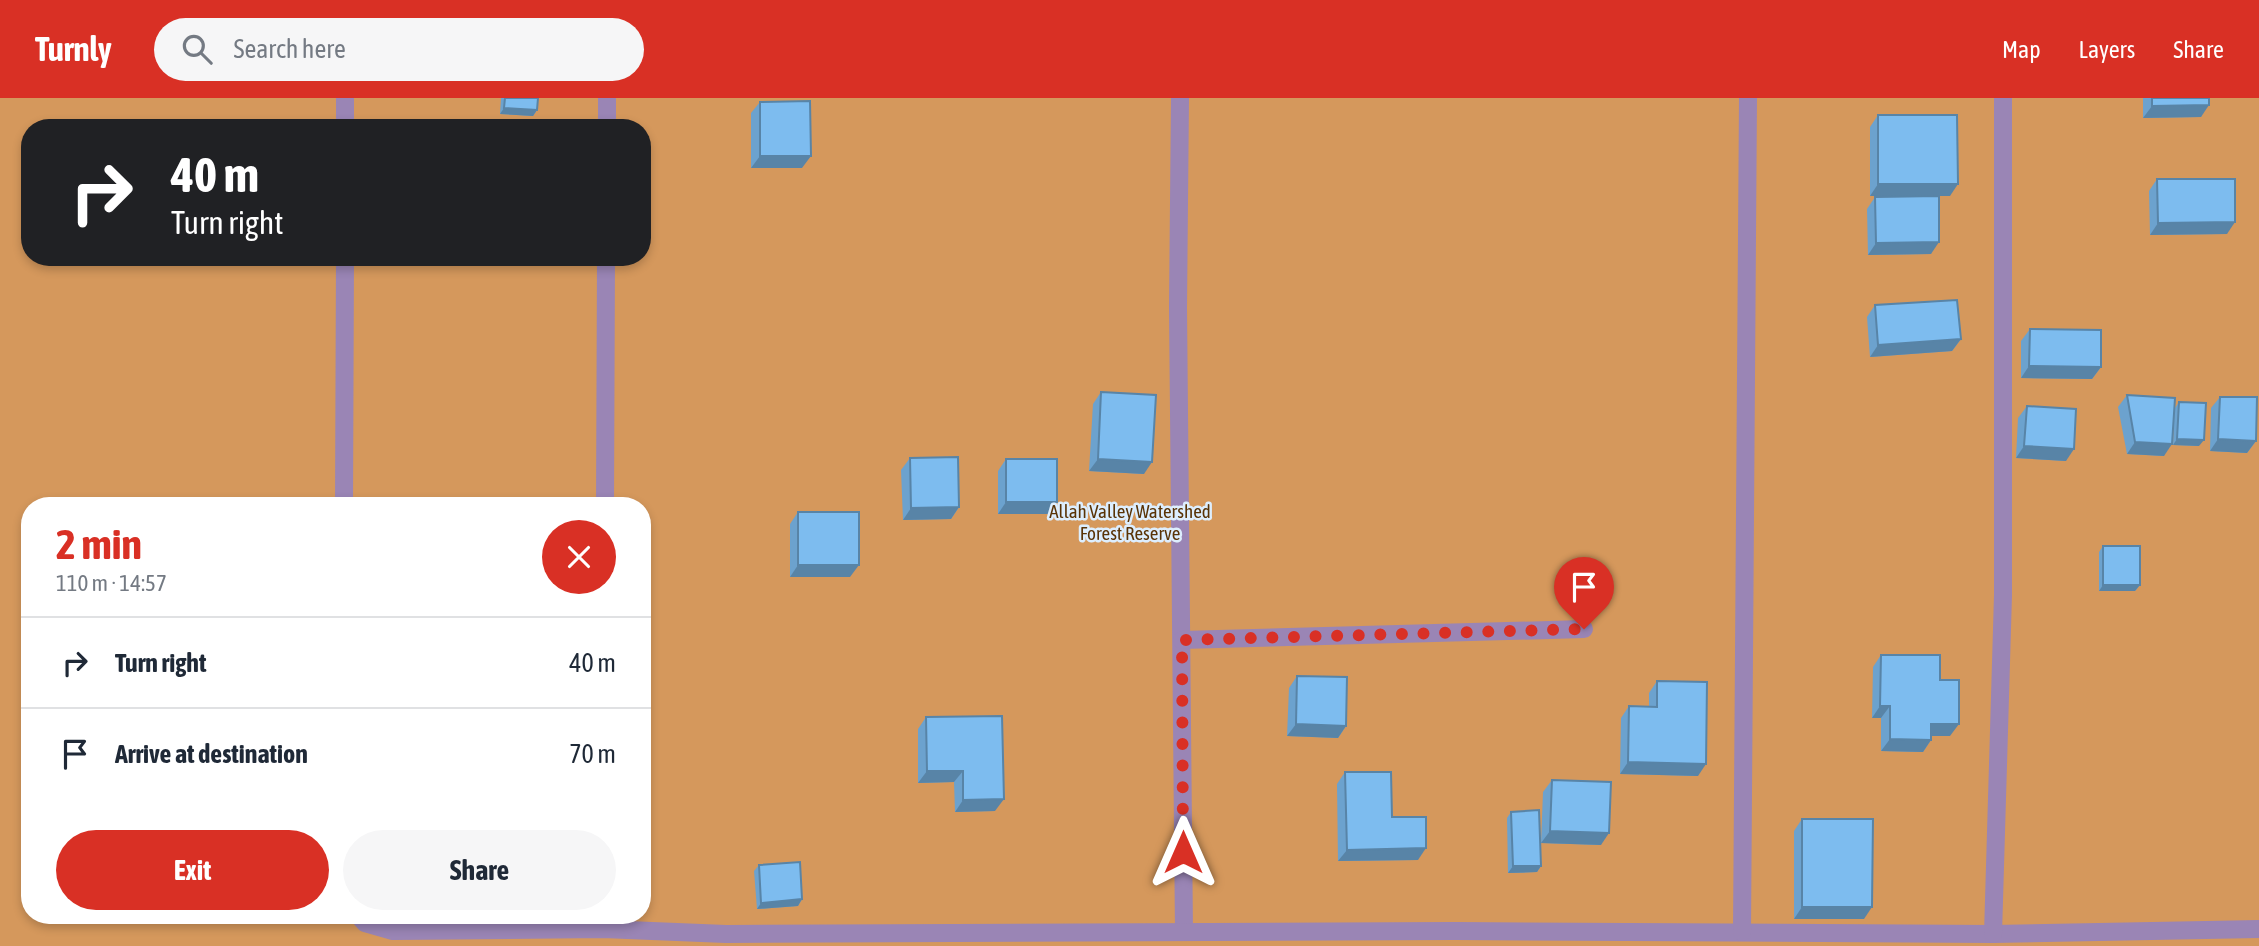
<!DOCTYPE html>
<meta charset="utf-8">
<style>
:root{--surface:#fff;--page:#f6f6f7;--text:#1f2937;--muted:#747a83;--line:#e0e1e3;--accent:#d93025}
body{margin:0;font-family:"Asap Condensed",sans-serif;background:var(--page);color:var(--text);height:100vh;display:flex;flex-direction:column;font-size:26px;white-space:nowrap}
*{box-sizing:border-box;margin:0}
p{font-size:23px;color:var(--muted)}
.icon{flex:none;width:38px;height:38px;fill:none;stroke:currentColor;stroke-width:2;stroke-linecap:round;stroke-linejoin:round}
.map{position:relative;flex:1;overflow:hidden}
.panel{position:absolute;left:21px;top:399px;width:630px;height:427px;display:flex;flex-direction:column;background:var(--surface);border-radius:28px;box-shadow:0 4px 10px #0003}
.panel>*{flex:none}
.guide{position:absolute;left:21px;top:21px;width:630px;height:147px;border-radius:28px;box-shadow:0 4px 10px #0003;background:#202124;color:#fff;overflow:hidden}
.pin{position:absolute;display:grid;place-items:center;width:60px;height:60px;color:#fff;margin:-72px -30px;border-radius:50% 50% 50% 0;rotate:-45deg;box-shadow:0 0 7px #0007}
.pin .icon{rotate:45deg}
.me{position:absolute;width:77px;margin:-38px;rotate:0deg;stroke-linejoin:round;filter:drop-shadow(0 0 5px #0008)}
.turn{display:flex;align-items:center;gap:24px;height:147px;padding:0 35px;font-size:32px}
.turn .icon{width:91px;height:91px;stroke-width:2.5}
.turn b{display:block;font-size:49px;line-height:60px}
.round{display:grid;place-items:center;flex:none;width:74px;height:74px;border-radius:37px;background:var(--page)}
.overview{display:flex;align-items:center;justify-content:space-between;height:119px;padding:0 35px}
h1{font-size:42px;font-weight:700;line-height:52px;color:var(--accent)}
.action{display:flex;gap:14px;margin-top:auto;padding:14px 35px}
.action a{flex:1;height:80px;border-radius:42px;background:var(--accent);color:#fff;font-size:28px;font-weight:700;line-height:80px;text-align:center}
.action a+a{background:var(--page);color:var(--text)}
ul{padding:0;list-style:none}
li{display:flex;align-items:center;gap:21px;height:91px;padding:0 35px;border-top:2px solid var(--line)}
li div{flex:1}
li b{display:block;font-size:26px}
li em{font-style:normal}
header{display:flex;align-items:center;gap:42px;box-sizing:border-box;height:98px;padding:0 35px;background:var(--accent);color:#fff}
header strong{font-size:33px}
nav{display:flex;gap:38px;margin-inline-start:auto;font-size:24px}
.search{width:490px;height:63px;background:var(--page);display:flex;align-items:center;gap:18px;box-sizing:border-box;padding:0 24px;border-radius:38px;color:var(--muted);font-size:26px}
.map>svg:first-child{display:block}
.green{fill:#d5985c;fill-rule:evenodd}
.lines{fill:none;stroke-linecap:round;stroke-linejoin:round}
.minor{stroke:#9a85b5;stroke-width:18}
.wall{fill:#6ca2ce}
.shaded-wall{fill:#5884a7}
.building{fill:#7dbcef;stroke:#5884a7;stroke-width:2}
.route{stroke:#d93025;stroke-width:12;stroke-dasharray:0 21.6}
.labels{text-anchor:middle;stroke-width:5;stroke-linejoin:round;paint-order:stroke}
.park-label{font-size:19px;fill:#593306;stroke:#ddeefe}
</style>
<header>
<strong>Turnly</strong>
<div class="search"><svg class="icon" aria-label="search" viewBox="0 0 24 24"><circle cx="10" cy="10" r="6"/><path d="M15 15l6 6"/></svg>Search here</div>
<nav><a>Map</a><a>Layers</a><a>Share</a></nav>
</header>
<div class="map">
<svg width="2259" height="848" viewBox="0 0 2259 848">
<rect width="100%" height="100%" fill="#a2d1f9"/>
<path class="green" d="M0 0H2259V848H0ZM30 30H642V159H30ZM30 408H642V817H30Z"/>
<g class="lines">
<g class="minor">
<polyline points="345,0 345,30"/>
<polyline points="1180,0 1178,210 1184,834"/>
<polyline points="607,30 607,0"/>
<polyline points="344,408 345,159"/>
<polyline points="605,408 606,159"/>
<polyline points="1182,542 1584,531"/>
<polyline points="358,817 365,825 393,833 603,831 726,836 1455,833 1993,836 2259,831"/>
<polyline points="1742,834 1748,0"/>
<polyline points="1993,836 2003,497 2003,0"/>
</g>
</g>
<g class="wall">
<polygon points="501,0 538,0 537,12 533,18 500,16"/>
<polygon points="2143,0 2209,0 2201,19 2143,20"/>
<polygon points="760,4 802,70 751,70 751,15"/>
<polygon points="1878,17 1950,98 1939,98 1931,156 1868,157 1867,111 1875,99 1930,98 1870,98 1870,29"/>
<polygon points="2157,81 2227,136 2150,137 2149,93"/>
<polygon points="1875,207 1961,241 1952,253 1870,259 1867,219"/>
<polygon points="2030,231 2101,269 2092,281 2021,280 2021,243"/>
<polygon points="1101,294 1144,376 1089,373 1093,306"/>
<polygon points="2127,297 2175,310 2179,304 2199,348 2173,347 2174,318 2164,358 2127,356 2118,309"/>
<polygon points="2220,299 2256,343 2247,355 2210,353 2211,310"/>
<polygon points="2027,308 2066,363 2016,360 2018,320"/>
<polygon points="910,360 959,409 951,421 903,422 901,372"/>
<polygon points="1006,361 1048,416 998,416 998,373"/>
<polygon points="798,414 850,479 790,479 790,426"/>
<polygon points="2103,448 2140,487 2135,493 2099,493 2099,454"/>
<polygon points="1881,557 1940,582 1950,638 1931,638 1931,642 1923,654 1881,653 1881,620 1872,620 1873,569"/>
<polygon points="1297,578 1346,628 1338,640 1287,638 1289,590"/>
<polygon points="1657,583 1698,678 1620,676 1621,620 1629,608 1649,609 1649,595"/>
<polygon points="926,619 995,713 955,714 954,684 918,685 918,631"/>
<polygon points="1345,674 1392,719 1418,762 1338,763 1337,686"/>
<polygon points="1552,682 1601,747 1541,745 1543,694"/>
<polygon points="1511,714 1541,768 1537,774 1508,775 1507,720"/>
<polygon points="1802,721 1864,821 1794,821 1794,733"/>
<polygon points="759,767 802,801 798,808 757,811 754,773"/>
</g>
<g class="shaded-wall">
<polygon points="2209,7 2201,19 2143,20 2152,8"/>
<polygon points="504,10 537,12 533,18 500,16"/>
<polygon points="760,58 811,58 802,70 751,70"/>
<polygon points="1878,86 1958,86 1950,98 1870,98"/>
<polygon points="2235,124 2227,136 2150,137 2158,125"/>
<polygon points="1939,144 1931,156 1868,157 1876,145"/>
<polygon points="210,159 289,159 287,163 207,164"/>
<polygon points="1961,241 1952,253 1870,259 1878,247"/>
<polygon points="2029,268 2101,269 2092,281 2021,280"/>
<polygon points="2177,341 2204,342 2199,348 2173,347"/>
<polygon points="2218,341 2256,343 2247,355 2210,353"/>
<polygon points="2135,344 2172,346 2164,358 2127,356"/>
<polygon points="2024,348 2074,351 2066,363 2016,360"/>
<polygon points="1098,361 1152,364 1144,376 1089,373"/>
<polygon points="1006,404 1057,404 1048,416 998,416"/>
<polygon points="959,409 951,421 903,422 911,410"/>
<polygon points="798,467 859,467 850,479 790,479"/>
<polygon points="2103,487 2140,487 2135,493 2099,493"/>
<polygon points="1880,608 1890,608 1881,620 1872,620"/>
<polygon points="1296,626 1346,628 1338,640 1287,638"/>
<polygon points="1931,626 1959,626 1950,638 1923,638"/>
<polygon points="1890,641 1931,642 1923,654 1881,653"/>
<polygon points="1628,664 1706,666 1698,678 1620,676"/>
<polygon points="927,673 963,673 954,684 918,685"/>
<polygon points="1004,701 995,713 955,714 963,702"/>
<polygon points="1550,733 1609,735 1601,747 1541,745"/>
<polygon points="1426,750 1418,762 1338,763 1347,752"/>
<polygon points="1513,768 1541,768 1537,774 1508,775"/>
<polygon points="802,801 798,808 757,811 761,805"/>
<polygon points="1802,809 1872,809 1864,821 1794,821"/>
</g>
<g class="building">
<polygon points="505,0 538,0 537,12 504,10"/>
<polygon points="2152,0 2209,0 2209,7 2152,8"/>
<polygon points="810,3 811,58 760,58 760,4"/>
<polygon points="1878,17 1957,17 1958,86 1878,86"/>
<polygon points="2157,81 2235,81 2235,124 2158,125"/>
<polygon points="1939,98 1939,144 1876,145 1875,99"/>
<polygon points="1957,202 1961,241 1878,247 1875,207"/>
<polygon points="2030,231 2101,232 2101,269 2029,268"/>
<polygon points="1101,294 1156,297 1152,364 1098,361"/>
<polygon points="2127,297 2175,300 2172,346 2135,344"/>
<polygon points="2220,299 2257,299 2256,343 2218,341"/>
<polygon points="2179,304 2206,305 2204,342 2177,341"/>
<polygon points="2027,308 2076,311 2074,351 2024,348"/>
<polygon points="958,359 959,409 911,410 910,360"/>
<rect x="1006" y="361" width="51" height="43"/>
<rect x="798" y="414" width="61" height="53"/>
<rect x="2103" y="448" width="37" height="39"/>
<polygon points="1881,557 1940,557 1940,582 1959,582 1959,626 1931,626 1931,642 1890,641 1890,608 1880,608"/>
<polygon points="1297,578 1347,579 1346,628 1296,626"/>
<polygon points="1657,583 1707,584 1706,666 1628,664 1629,608 1657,609"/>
<polygon points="1002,618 1004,701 963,702 963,673 927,673 926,619"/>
<polygon points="1345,674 1391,674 1392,719 1426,719 1426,750 1347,752"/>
<polygon points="1552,682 1611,684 1609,735 1550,733"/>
<polygon points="1539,712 1541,768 1513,768 1511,714"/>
<polygon points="1802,721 1873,721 1872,809 1802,809"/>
<polygon points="800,764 802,801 761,805 759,767"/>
</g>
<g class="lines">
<polyline class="route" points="1183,754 1182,542 1584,531"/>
</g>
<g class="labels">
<g class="park-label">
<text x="1130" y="420">Allah Valley Watershed<tspan x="1130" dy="22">Forest Reserve</tspan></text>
</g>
</g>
</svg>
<div class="pin" style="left:1584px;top:531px;background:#d93025"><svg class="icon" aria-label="arrive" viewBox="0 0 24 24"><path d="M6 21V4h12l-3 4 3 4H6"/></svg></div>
<svg class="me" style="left:1183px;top:754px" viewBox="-20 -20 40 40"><path d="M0-17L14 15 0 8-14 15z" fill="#d93025" stroke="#fff" stroke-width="4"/></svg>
<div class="guide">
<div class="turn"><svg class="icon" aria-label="right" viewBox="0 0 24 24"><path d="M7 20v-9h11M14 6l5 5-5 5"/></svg><div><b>40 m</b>Turn right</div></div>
</div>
<section class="panel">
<div class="overview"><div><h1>2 min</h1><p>110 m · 14:57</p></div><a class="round" style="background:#d93025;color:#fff"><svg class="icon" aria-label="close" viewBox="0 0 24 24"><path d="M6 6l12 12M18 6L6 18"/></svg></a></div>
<ul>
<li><svg class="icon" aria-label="right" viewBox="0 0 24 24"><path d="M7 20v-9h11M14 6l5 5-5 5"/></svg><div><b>Turn right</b></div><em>40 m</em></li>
<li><svg class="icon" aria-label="arrive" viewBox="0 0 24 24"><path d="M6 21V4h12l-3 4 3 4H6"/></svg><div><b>Arrive at destination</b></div><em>70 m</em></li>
</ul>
<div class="action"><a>Exit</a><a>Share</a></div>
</section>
</div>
